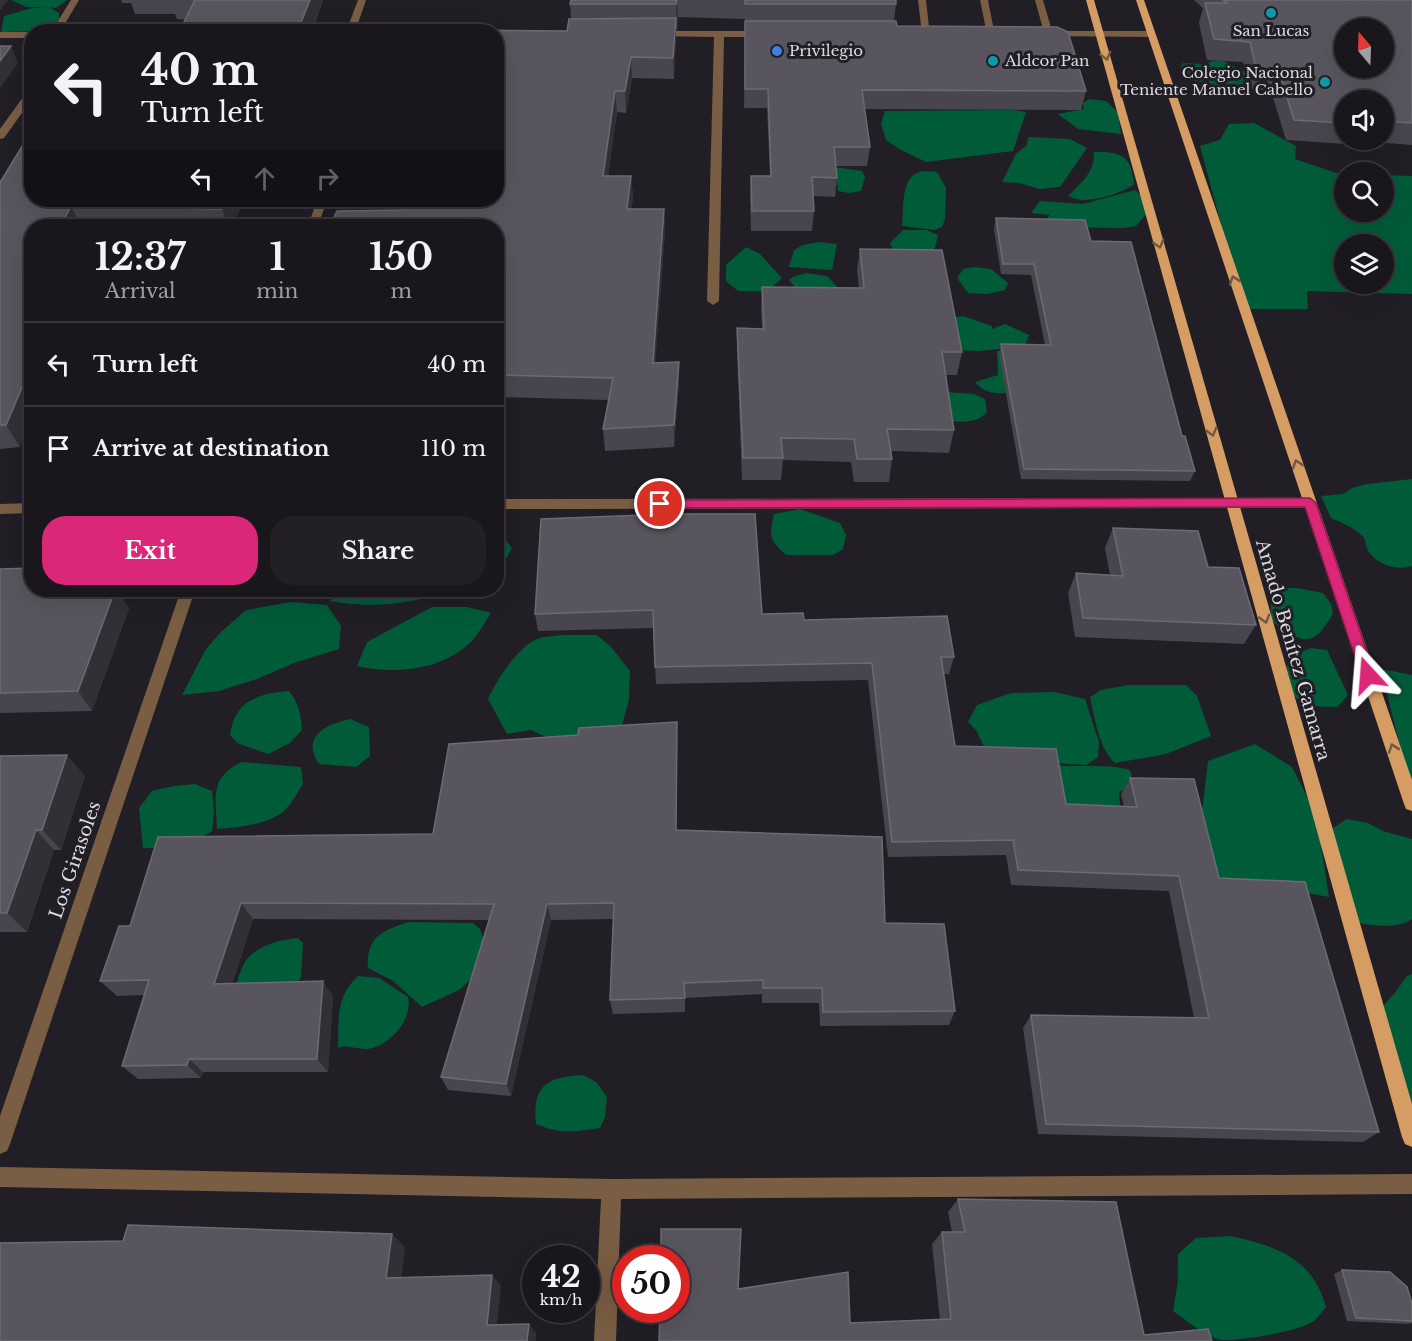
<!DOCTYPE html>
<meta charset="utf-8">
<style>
:root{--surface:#19161c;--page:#221f25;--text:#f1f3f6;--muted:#9f9fa3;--line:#37353b;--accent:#db2777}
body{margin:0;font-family:"Libre Baskerville",serif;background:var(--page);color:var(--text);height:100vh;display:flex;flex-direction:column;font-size:22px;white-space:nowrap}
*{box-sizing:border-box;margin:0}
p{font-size:20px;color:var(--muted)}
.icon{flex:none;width:33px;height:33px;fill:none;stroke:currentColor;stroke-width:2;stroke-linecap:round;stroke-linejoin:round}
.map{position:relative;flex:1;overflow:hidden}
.side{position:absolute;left:24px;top:219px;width:480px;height:378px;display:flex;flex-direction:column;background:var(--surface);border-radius:24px;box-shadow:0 6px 24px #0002,0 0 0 2px var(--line)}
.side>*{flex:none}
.hud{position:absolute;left:24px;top:24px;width:480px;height:183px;border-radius:24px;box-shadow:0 6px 24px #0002,0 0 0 2px var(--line);background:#19161c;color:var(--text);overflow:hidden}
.needle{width:39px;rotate:341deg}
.buttons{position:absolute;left:1334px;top:18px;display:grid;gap:12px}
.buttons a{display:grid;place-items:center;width:60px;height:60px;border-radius:50%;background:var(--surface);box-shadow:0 6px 24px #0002,0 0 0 2px var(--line);font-size:30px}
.speed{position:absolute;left:522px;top:1245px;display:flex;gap:12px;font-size:30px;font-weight:700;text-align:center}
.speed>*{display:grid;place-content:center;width:78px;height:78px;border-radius:50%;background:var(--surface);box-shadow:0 6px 24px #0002,0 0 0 2px var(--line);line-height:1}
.speed small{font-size:15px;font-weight:400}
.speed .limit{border:9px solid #d22;background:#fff;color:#111}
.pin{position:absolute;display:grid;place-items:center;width:51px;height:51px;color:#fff;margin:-26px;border:3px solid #fff;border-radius:50%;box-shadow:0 2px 6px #0007}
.me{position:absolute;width:66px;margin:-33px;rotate:341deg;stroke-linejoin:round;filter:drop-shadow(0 0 4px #0008)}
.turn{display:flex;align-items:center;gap:21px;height:126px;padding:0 18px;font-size:27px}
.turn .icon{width:78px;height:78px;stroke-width:2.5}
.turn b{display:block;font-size:42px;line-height:51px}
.lanes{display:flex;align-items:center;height:57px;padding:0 18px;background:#0003;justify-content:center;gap:30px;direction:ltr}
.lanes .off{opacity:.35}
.eta{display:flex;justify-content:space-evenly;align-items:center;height:102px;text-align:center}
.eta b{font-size:36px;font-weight:700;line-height:42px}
.button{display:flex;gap:12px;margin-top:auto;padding:12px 18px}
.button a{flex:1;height:69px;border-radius:24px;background:var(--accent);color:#fff;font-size:24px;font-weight:700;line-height:69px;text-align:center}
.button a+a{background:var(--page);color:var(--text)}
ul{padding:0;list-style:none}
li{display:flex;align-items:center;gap:18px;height:84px;padding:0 18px;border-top:2px solid var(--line)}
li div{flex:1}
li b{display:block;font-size:22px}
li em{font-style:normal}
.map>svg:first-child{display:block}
.forest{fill:#005b39;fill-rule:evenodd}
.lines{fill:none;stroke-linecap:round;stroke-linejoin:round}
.minor{fill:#795e43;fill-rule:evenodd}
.major{fill:#d59c63;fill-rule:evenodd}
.wall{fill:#48454e;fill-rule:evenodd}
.shaded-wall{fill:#322f37}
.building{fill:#58555e;stroke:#6d6a72;stroke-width:1.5;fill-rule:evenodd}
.oneway{stroke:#725741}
.route{fill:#db2777;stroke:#8e194d;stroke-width:1.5}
.culture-dot{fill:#0f9aa8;stroke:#211e26;stroke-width:2}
.shop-dot{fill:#3f7fe0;stroke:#211e26;stroke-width:2}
.labels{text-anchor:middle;stroke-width:6;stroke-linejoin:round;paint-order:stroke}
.far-poi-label{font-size:15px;fill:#dcdadf;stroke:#211e26;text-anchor:start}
.street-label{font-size:18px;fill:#dcdadf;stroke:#211e26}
</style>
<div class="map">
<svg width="1412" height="1341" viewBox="0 0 1412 1341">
<rect width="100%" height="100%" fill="#211e26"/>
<g class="forest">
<polygon points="11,0 67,0 56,8 50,7 59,13 59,19 49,31 1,32 4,16 32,8 49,7 27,7"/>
<path d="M1213 61H1224L1245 72 1249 89 1223 91C1206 77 1193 86 1181 75L1185 70 1180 67 1183 63 1202 64Z"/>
<polygon points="1089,99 1106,101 1118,112 1121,134 1078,129 1058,114 1084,109 1083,103"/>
<polygon points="1012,110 1026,112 1013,151 926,162 899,149 886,140 881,124 885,111"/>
<path d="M1254 123 1296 146 1295 159 1336 173 1344 174V212H1383V175L1412 176V294L1307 291 1308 309H1244L1200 146 1220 140 1229 124ZM1344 244H1383V284H1344Z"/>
<polygon points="1028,137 1070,139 1087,148 1060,187 1040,189 1019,183 1002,182 1016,154 1027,145"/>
<path d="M1094 152C1121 151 1132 156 1134 185 1115 195 1087 206 1068 196 1081 183 1095 172 1094 152Z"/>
<polygon points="835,167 862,171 865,177 861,191 849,193 838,191"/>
<path d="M924 171 937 172 946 188 945 219 942 227 934 230 902 226C904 207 900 173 924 171Z"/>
<polygon points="1135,190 1143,197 1146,214 1136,226 1124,228 1039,227 1050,215 1031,213 1040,201 1083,204"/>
<polygon points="903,230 926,230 938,235 935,248 922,263 894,251 890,243"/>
<polygon points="819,242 837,244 832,270 789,267 794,250 803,245"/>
<polygon points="746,247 760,254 782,278 768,291 738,291 726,281 726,265"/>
<polygon points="974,267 991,269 1008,283 1005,290 988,294 968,293 957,278 963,269"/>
<polygon points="806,273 827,276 846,296 805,299 789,280 793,277"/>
<polygon points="963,316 992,326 992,329 1005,324 1029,335 1025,346 979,351 953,350 950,318"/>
<path d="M1014 350 1013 392C1000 395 984 394 975 382L998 375 997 351Z"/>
<path d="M945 392 974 394 985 399 987 412C978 423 963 422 950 421Z"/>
<path d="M1412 479V566C1397 571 1378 565 1369 552 1366 548 1366 542 1364 538 1356 528 1342 523 1331 518L1321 496 1343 494 1352 488 1367 484Z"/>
<path d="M800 509 840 523 846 535 843 549 833 555H786C769 540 769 536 774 514Z"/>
<polygon points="497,530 512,548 503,564 497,567"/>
<path d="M1280 588H1297L1323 593 1331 604 1333 614C1328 621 1324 629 1318 634 1304 648 1281 630 1271 619V596Z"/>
<path d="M340 590H446C410 606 368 608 330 601Z"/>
<polygon points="291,602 327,605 341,626 339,649 294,663 257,679 219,691 182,695 206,649 221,632 246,610"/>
<path d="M432 607H467L491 613C483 625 476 639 465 647 436 671 392 674 357 666L367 642Z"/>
<path d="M563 635H597L612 648 630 671 629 699 622 725 597 743 566 746 531 730 507 734 488 699C497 680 518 645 540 638 547 636 556 636 563 635Z"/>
<path d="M1311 648 1327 650 1348 695 1337 707C1328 706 1312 708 1304 704 1296 700 1293 694 1290 686 1281 662 1290 656 1311 648Z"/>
<polygon points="1381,669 1412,675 1412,795"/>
<path d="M1128 685H1186L1197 696 1211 736 1166 754 1115 763C1098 747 1095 718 1090 697L1101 690Z"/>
<path d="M289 691C299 703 301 715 302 730L290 743 268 754 237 743 230 735C235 700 257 694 289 691Z"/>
<polygon points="1054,692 1085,699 1099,742 1098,757 1086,765 990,759 976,730 968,722 977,705 1011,693"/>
<path d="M350 719 369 727 370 756 356 767 319 764C300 736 327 724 350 719Z"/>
<polygon points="1255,744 1292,767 1309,800 1320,839 1329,897 1292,890 1214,888 1200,829 1208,761"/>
<path d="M242 762 301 767 303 784C297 793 291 805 283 812 266 825 238 827 217 829 216 798 209 777 242 762Z"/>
<path d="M1055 765C1080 768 1106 763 1130 770L1134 786 1119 792 1121 818 1067 814Z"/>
<path d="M195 784 212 791 214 814 212 831C188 847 171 848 143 848L139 808 152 791 174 786Z"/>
<path d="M1347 819 1368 823 1383 831 1412 839V919C1398 929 1373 926 1355 922L1332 842 1333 828Z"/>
<path d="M408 922 473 923 480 929 483 938 476 975 459 990 422 1007 393 981 368 968C366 937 382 931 408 922Z"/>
<path d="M298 938 303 943 301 977 297 985 232 996C236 985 240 970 246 960 258 945 280 940 298 938Z"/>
<polygon points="1412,974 1412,1121 1382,1007 1394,994 1407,976"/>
<path d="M358 976 379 978 408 997C413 1020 390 1046 367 1049 357 1050 348 1044 338 1048 339 1018 335 998 358 976Z"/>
<path d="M583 1075 596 1082 607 1097 605 1117 600 1128C575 1132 559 1134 536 1124 532 1086 546 1077 583 1075Z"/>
<path d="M1230 1236C1276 1246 1312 1257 1326 1307 1322 1311 1318 1318 1314 1321 1298 1332 1239 1341 1220 1340 1203 1334 1188 1322 1173 1311L1178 1281V1254L1196 1238Z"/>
</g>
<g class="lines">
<g class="minor">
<polygon points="71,0 79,0 60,32 51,32"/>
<polygon points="358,0 366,0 355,32 346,32"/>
<polygon points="918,0 926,0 930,36 922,34"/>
<polygon points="980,0 988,0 995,36 987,34"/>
<polygon points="1035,0 1043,0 1052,31 1151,31 1156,34 1151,37 1045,36"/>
<polygon points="656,31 764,31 769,34 764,37 724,37 719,301 713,305 707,301 714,37 653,36 653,32"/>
<rect x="0" y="32" width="32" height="6"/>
<polygon points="32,88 32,99 4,138 0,139 0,129 29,89"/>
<polygon points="317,200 327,200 318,226 308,226"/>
<polygon points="1310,498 1317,503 1310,508 496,509 496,499"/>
<polygon points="32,503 32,513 0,514 0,504"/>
<polygon points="181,590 195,590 10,1144 7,1151 0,1154 0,1116"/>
<polygon points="0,1167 611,1179 1412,1174 1412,1194 621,1199 616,1341 594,1341 601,1199 0,1187"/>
</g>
<g class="major">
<polygon points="1086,0 1094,0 1412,1104 1412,1147 1405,1144 1402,1137"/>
<polygon points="1136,0 1144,0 1412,780 1412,811 1406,809 1404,804"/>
</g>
</g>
<g class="wall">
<polygon points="121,0 323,0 314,26 358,32 177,19 175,14 135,14 131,3 122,3"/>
<polygon points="571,0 896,0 896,4 894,21 897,26 1086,91 1081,110 865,109 870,147 867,166 836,166 837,178 835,197 813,196 814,211 812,231 751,231 750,196 751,176 770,176 767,108 744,108 745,19 678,17 677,30 676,30 674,79 632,78 626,113 617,112 608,176 631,176 633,198 631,209 664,209 665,231 655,363 679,384 674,447 605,451 603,429 609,400 496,397 496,226 400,210 470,30 567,31 571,19 570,4"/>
<path d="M1194 0H1412V145L1361 141 1359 145 1286 140 1271 91 1249 89 1243 62 1207 60 1199 23 1203 8ZM1344 100H1383V140H1344Z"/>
<polygon points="0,181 1,181 32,200 245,200 232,226 32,226 20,447 0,449"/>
<polygon points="996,218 1091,241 1182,436 1195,471 1190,481 1021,479 999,354 1001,344 1045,345 1031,275 1001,274 994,229"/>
<polygon points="860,249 962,352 957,375 946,375 954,430 949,453 891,451 892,459 889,482 854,482 851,462 783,460 781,480 742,480 737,351 737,328 762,329 761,310 762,287 859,288 857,271"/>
<polygon points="541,519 762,614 804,620 954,657 949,674 944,674 955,746 1066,804 1124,807 1121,794 1130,778 1219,878 1379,1132 1363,1142 1038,1134 1023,1028 1031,1015 1194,1018 1169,891 1011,885 1006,855 888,857 868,680 656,684 653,628 538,631 535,614"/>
<polygon points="1113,528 1208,567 1256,625 1244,644 1075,637 1068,593 1076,573 1110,575 1105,548"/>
<polygon points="0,569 32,590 129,608 92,711 0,713"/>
<polygon points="677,722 677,830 885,923 955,1011 949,1025 820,1026 819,1003 762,1003 762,994 685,998 685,1012 613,1014 610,1000 613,919 551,920 511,1096 448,1090 441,1077 489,920 253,919 232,984 333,996 328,1072 203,1072 201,1078 138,1079 122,1066 145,995 117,996 100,981 130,926 433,834 578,735"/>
<polygon points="0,756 85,776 61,850 54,850 27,932 0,932"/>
<polygon points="958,1199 1144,1335 659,1341 738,1289 850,1323 940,1320 932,1244 942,1232 952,1232 948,1212"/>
<polygon points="1342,1270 1412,1304 1412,1323 1408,1324 1347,1321 1334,1274"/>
</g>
<g class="shaded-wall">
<polygon points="0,0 8,0 0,10"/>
<polygon points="310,0 323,0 311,32 300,25"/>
<polygon points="677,0 678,17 677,30 676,4"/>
<polygon points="676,18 676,39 674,79 673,58"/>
<polygon points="11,46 18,63 0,88 0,61"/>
<polygon points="631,57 632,78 626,113 625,91"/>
<polygon points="615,91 617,112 605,199 603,176"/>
<polygon points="631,176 633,198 629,231 627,209"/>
<polygon points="226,200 245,200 232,226 228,226 222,209"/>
<polygon points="71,206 81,226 61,226"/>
<polygon points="664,209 665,231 654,385 653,363"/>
<polygon points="679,362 679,384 674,447 674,425"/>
<polygon points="32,364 32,418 20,447 6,425"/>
<polygon points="32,577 32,590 27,587"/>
<polygon points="115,590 118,590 129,608 92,711 78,691"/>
<polygon points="677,722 677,847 676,830"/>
<polygon points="67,755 85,776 61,850 42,830"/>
<polygon points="36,830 54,850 27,932 7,913"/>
<polygon points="241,903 253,919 227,999 214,984"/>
<polygon points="547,904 551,920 511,1096 506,1084"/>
<polygon points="323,981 333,996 328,1072 317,1059"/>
<polygon points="189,1059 203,1072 201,1078 187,1065"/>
<polygon points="392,1234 405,1247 400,1289 386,1278"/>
<polygon points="492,1275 501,1286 496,1334 487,1325"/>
<polygon points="529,1324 536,1333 536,1341 527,1341"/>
</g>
<g class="building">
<polygon points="195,0 310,0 300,25 348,26 358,32 179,32"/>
<polygon points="571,0 677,0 676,4 570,4"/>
<rect x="745" y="0" width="151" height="4"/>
<path d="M1223 0H1412V123L1383 121V100H1344V123L1294 120 1279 71 1256 69 1250 42 1214 39 1205 3H1227ZM1344 28H1383V68H1344Z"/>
<polygon points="676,18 673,58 631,57 625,91 615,91 603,176 631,176 627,209 664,209 653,363 679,362 674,425 603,429 613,378 496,375 496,226 330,226 337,211 400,210 403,200 496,200 496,32 408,32 410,26 470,26 469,30 567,31 569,19"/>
<polygon points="745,21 896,21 897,26 1057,27 1068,32 1086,91 862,90 870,147 834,147 837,178 812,177 814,211 752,211 751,176 771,176 768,89 745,89"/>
<polygon points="0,46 11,46 0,61"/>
<polygon points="32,130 32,200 226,200 222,209 71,206 61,226 32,226 32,287 30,289 32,289 32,364 6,425 0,425 0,181 1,181"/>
<polygon points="996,218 1085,220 1091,241 1131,242 1182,436 1185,436 1195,471 1024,469 1001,344 1051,345 1034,264 1003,264"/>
<polygon points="860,249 942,250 962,352 942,352 954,430 887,429 892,459 857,459 854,439 781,438 783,458 743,458 737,328 764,329 762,287 864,288"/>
<polygon points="670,514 755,514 762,614 803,613 804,620 947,616 954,657 941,657 955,746 1056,749 1066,804 1137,807 1130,778 1194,779 1219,878 1305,882 1379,1132 1046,1124 1031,1015 1209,1018 1179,876 1018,870 1013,840 892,842 872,663 655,667 653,610 535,614 541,519"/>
<polygon points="1113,528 1198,531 1208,567 1239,568 1256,625 1083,618 1076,573 1123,576"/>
<polygon points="32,568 32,577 27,587 32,587 32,590 115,590 78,691 0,693 0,569"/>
<polygon points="677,722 676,830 882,837 885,923 944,924 955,1011 823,1012 822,988 763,988 763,980 684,983 685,998 610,1000 614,903 547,904 506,1084 441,1077 494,904 241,903 214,984 323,981 317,1059 189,1059 187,1065 122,1066 149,980 100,981 119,926 130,926 158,837 433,834 449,744 578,735 579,728"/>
<polygon points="67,755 42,830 36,830 7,913 0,913 0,756"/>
<polygon points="958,1199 1116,1202 1144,1335 1208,1329 1212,1341 659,1341 660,1310 676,1310 676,1258 661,1258 661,1229 741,1229 738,1289 848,1272 850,1323 951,1319 942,1232 965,1232"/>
<polygon points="128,1225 392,1234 386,1278 492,1275 487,1325 529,1324 527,1341 0,1341 0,1243 123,1241"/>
<polygon points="1342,1270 1390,1272 1407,1287 1412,1304 1412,1321 1356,1318"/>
</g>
<defs><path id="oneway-chevron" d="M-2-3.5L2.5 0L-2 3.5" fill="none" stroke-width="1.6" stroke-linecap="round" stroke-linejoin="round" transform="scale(1.5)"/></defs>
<g class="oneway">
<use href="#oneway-chevron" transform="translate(1106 56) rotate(74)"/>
<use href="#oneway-chevron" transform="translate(1159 244) rotate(74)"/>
<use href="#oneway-chevron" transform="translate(1234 280) rotate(-109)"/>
<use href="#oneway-chevron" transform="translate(1212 432) rotate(74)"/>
<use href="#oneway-chevron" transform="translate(1297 464) rotate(-109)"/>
<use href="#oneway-chevron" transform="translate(1265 619) rotate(74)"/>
<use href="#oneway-chevron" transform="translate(1393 748) rotate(-109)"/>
</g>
<polygon class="route" points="1310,498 1316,503 1375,675 1368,680 1361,675 1305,507 660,508 653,504 660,500"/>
<g class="culture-dot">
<circle cx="1271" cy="13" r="6"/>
<circle cx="993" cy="61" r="6"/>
<circle cx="1325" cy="82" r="6"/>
</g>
<circle class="shop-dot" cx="777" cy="51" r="6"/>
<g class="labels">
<g class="far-poi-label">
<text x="1271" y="36" text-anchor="middle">San Lucas</text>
<text x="789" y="56">Privilegio</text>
<text x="1005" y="66">Aldcor Pan</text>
<text x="1313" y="78" text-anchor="end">Colegio Nacional<tspan x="1313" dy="17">Teniente Manuel Cabello</tspan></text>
</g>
<g class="street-label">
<text transform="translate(1293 650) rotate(74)" y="6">Amado Benítez Gamarra</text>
<text transform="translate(75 860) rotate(-71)" y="6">Los Girasoles</text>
</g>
</g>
</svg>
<div class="buttons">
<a><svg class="needle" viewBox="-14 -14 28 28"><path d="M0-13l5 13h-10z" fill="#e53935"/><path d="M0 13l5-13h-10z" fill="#9f9fa3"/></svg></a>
<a><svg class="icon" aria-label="sound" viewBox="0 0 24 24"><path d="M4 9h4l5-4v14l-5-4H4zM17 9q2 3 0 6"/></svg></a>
<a><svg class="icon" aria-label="search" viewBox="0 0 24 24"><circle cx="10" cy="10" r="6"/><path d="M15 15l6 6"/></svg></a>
<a><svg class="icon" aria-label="layers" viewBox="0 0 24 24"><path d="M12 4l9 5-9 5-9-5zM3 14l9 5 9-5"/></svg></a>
</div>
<div class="speed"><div>42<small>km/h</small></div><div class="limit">50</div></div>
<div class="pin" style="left:660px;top:504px;background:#d93025"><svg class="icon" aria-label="arrive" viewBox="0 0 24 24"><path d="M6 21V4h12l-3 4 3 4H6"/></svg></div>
<svg class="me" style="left:1368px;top:675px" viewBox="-20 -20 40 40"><path d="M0-17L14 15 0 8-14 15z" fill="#db2777" stroke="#fff" stroke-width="4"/></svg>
<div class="hud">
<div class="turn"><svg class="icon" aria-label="left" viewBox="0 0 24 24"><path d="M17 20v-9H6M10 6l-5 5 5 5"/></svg><div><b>40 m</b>Turn left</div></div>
<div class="lanes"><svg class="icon" aria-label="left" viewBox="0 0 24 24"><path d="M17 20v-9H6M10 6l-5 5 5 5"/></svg><svg class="icon off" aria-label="ahead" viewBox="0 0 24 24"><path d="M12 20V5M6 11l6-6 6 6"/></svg><svg class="icon off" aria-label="right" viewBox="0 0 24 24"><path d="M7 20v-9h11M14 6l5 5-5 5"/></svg></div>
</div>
<section class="side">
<div class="eta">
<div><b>12:37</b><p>Arrival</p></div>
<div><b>1</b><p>min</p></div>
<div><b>150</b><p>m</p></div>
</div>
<ul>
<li><svg class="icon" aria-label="left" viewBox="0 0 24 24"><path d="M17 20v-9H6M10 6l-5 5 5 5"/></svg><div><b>Turn left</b></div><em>40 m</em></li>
<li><svg class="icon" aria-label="arrive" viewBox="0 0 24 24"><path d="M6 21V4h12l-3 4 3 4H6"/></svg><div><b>Arrive at destination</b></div><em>110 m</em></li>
</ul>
<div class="button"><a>Exit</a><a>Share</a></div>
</section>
</div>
